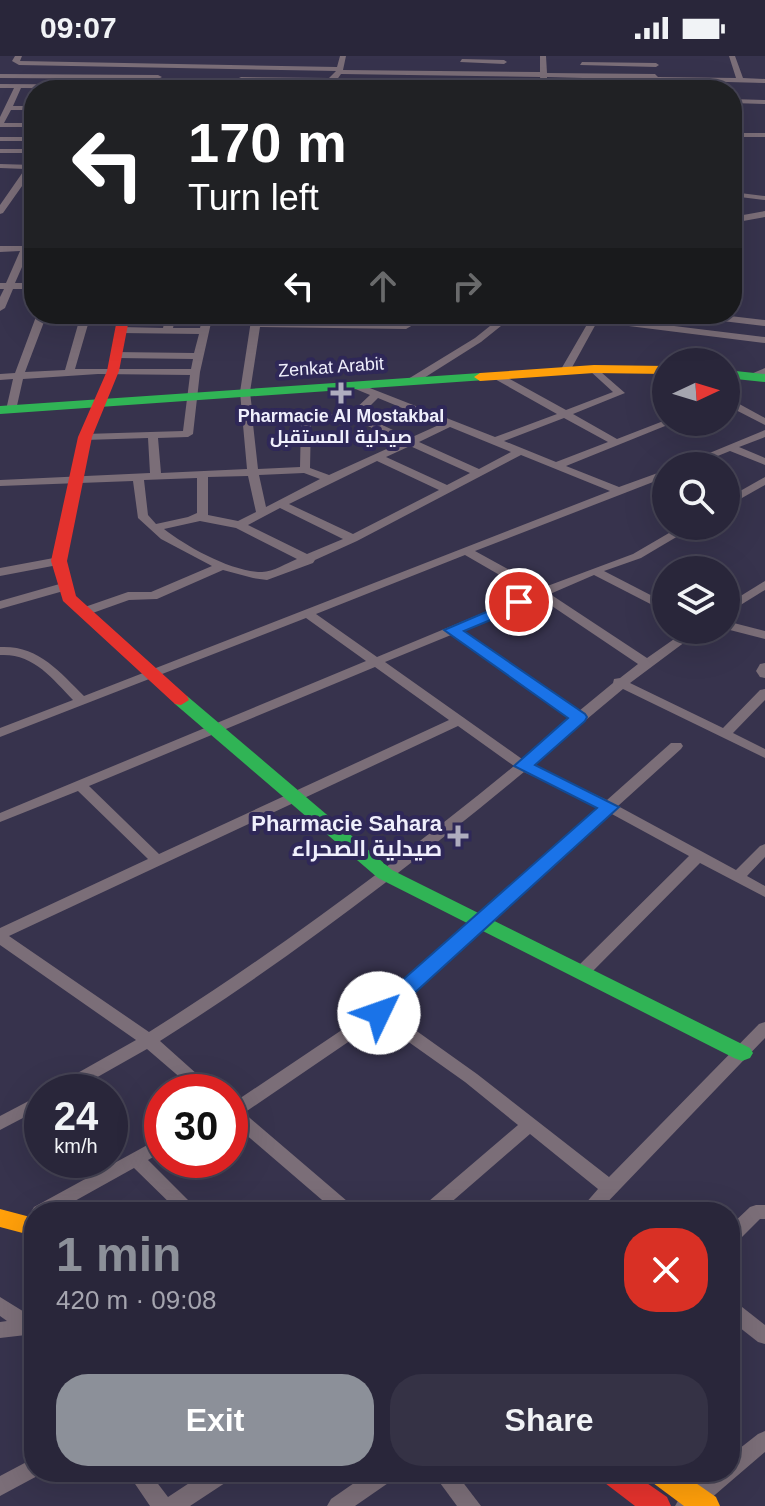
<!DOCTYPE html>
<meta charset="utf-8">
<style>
:root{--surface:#29263a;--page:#353245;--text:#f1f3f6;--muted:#a5a5af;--line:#454354;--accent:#8c9099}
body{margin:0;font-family:Arial,Cairo,sans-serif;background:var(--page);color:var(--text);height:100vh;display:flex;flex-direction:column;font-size:30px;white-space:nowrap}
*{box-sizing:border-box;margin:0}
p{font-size:26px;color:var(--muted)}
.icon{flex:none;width:44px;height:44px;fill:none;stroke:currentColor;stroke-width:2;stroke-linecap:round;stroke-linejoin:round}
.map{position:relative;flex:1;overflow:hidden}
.sheet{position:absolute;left:24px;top:1146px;width:716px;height:280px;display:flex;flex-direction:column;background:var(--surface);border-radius:32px;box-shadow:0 8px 32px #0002,0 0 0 2px var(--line)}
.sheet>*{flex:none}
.banner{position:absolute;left:24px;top:24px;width:718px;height:244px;border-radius:32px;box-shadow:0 8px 32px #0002,0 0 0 2px var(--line);background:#202124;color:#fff;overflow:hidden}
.needle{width:52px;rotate:86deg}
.tools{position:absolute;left:652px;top:292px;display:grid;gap:16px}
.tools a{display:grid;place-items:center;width:88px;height:88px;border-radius:50%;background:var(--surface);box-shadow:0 8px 32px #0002,0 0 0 2px var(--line);font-size:40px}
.speed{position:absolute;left:24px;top:1018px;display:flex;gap:16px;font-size:40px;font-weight:700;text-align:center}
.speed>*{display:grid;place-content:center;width:104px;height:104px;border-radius:50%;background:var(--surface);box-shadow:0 8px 32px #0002,0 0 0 2px var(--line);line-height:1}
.speed small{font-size:20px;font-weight:400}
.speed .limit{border:12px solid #d22;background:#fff;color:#111}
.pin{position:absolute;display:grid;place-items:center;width:68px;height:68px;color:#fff;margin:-34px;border:4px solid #fff;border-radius:50%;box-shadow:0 2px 8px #0007}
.me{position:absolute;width:88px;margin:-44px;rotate:48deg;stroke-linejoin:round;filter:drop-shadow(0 0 6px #0008)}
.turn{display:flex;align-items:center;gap:28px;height:168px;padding:0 32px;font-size:36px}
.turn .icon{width:104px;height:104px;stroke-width:2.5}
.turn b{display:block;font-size:56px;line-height:68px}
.lanes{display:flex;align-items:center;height:76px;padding:0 32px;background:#0003;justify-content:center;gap:40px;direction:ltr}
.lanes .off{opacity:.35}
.round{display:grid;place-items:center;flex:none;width:84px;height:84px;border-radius:32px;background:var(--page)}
.overview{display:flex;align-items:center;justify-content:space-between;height:136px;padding:0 32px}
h1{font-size:48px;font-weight:700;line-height:60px;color:var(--accent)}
.cta{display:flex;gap:16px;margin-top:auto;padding:16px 32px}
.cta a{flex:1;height:92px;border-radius:32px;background:var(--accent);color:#fff;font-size:32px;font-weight:700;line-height:92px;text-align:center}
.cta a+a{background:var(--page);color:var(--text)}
.status{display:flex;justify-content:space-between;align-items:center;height:56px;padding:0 40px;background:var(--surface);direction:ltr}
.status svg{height:22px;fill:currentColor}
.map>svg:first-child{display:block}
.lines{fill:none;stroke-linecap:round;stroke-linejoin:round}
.street{fill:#7b6e78;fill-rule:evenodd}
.fast{fill:#30b455;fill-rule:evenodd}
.slow{fill:#ff9f0a;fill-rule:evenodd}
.jam{fill:#e5322d;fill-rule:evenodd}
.route{fill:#1a73e8;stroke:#114b97;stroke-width:2}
.poi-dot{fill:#afadbf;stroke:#2f2858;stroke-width:3}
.labels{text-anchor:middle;stroke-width:8;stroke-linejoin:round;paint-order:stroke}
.far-street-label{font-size:18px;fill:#efeffc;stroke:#2f2858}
.far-poi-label{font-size:18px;font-weight:bold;fill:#efeffc;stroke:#2f2858}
.poi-label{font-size:22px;font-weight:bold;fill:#efeffc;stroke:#2f2858;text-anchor:end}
</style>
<div class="status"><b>09:07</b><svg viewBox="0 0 49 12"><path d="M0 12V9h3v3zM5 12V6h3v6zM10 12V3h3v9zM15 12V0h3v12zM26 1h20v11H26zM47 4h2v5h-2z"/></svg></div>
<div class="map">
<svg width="765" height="1450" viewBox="0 0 765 1450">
<rect width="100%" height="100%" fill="#37334d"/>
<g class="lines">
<g class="street">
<path d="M15 0H22L20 5 337 11 340 0H346L343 14 540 16V0H546L547 17 655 18 658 21 736 22 729 0H735L743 22 765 23V27L547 21V27L586 34 543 31 329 29 324 34H316L324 26 241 25 237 23 241 21 329 22 336 15 19 9 12 5ZM341 18 540 21 541 27 336 25Z"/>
<polygon points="462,3 504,4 507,6 504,8 460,6"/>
<polygon points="582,6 656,7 659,9 656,11 580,9"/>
<polygon points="0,18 158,19 162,21 158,23 0,22"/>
<polygon points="600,23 633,32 634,34 622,34 597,27"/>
<polygon points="0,28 152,29 156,31 152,33 21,32 13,50 34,50 34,54 11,54 4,67 34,67 34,71 0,71 0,61 14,32 0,32"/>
<polygon points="195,28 201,28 201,34 193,34"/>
<polygon points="732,43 765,44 765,48 732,47"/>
<rect x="732" y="77" width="33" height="4"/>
<rect x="0" y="81" width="34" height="4"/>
<rect x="0" y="93" width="34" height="4"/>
<polygon points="0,108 34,109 34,113 3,157 0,158 0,149 25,113 0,112"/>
<polygon points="732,136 765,140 765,144 732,140"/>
<polygon points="765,155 765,161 732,167 732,161"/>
<polygon points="34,169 34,182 31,190 34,193 29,195 15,227 34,227 34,233 13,233 5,252 0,255 0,241 4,233 0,233 0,227 6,227 20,195 0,196 0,190 22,190 30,172"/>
<path d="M37 258H47L25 316 65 314 81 258H91L75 313H191L193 303 116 302 111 299 116 296 194 297 199 278 121 277 116 274 121 271 163 272 166 258H176L173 272H200L203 258H213L200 316 193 378 188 381 158 382 161 417 247 413 240 336 252 258H262L261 265 404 267 420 258H432L406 273 260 271 250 336 253 362 351 357 370 339 353 332 352 330 357 327 495 381 557 358 493 322V318H501L566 354 613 336 590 315 589 313 594 310 625 337 573 358 617 383 666 364V366H675L566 410 619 431 666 414V421L475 495 542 532 633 498 681 470H695L641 502 604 515 666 547V556L594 519 550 538 647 602 687 574H701L630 627 723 672 760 634 765 633V644L733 677 765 693V702L623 633 532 709 607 744 671 687H681L683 690 681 693 618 750 736 814 760 790 765 788V801L747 820 765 830V841L700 807 589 919H577L575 915 577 911 689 800 610 757 390 956 477 1018 609 1121 759 968 765 966V982L598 1156H578L598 1133 530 1078 440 1156H419L422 1151 518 1069 465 1026 379 965 244 1057 354 1151 357 1156H336L230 1065V1049L373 953 599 751 524 716C408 812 287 905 160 985L217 1036H197L147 993 71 1036H48L51 1032 136 984 0 889V872L148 803 78 735 0 766V757L366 605 306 562 0 681V672L73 644C52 622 33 597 0 599V591C38 589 59 615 84 640L610 435 521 399 357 485 315 504 313 507 267 524 253 522 223 514 157 543 129 544 87 559H79L77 556 79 553 128 536H151L212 510 161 483 138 462 133 425 0 430V424L150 417 148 382 85 384 80 381 85 378 183 375 190 319 98 318 23 323 16 354 15 356H7L6 354 13 323 0 324V318L15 317ZM378 342 441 368 410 382 361 359ZM564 362 608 386 556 406 504 385ZM353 363 402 386 329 419 310 412 311 366ZM301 366 300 411 258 413 253 368ZM450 371 511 396 479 413 419 386ZM410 390 470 417 447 429 386 401ZM377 405 439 434 353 478 289 448ZM304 417 320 423 266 451 259 419ZM248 420 256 456 238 465 208 459V421ZM197 422V457L188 461 156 468 148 459 144 424ZM280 452 343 483 307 498 248 469ZM200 465 236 472 297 503C287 507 273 516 262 516 232 516 187 491 164 473ZM465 499 531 537 377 601 316 558ZM540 542 638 608 620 622 614 623 613 627 579 655 461 575ZM451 579 571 662 522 703 385 606ZM375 611 449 664 159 798 89 730ZM458 670 514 710C398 805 276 896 149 976L9 880Z"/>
<polygon points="505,258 516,258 481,286 416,327 408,327 408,323 475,282"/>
<polygon points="548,258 576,258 765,281 765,287 597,266 570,315 565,318 560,315 589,265 553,261"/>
<polygon points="684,258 713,258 765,264 765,270 689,261"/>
<polygon points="765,312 765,318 751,323 746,320"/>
<polygon points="726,324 730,325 736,335 732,344 765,362 765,369 726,349"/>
<polygon points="765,374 765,381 739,391 765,402 765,409 730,395 693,410 678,410"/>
<polygon points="765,421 765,429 726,451 726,443"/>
<polygon points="59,501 65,505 63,508 0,520 0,512"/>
<polygon points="765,525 765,534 726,558 726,549"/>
<polygon points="63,527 67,528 69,531 67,534 0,553 0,545"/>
<polygon points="726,565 765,575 765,583 726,573"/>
<polygon points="765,607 765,622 760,621 756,615 760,608"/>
<polygon points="42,1038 42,1052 0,1074 0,1060"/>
<polygon points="162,1081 162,1096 148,1104 200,1156 179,1156 134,1112 55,1156 34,1156 34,1161 31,1156 34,1151"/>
<polygon points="756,1149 765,1149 765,1163 760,1163 737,1186 730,1188 730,1170 750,1151"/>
<polygon points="0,1241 34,1262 34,1282 26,1279 0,1282 0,1266 7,1265 0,1260"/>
<polygon points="730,1245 737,1247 765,1269 765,1288 758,1286 730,1264"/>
<polygon points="765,1375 765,1396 702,1450 675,1450 679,1443 712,1416 730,1416 730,1400 758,1378"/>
<polygon points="34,1402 34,1416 41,1418 0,1440 0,1420"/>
<polygon points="127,1416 149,1416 168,1441 206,1416 234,1416 231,1423 190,1450 150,1450"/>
<polygon points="370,1416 397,1416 394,1423 355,1450 327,1450 331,1443"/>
<polygon points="432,1416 455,1416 481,1450 457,1450"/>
</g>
<g class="fast">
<polygon points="726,314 765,318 765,326 726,322"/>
<polygon points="480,317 485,318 485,324 0,358 0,350"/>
<polygon points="181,639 187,640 392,814 750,992 753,997 750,1002 742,1005 734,1002 378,822 175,648 173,644"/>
</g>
<g class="slow">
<polygon points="594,309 666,310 666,318 594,317 480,325 474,321 480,317"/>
<polygon points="0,1153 34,1162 34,1180 0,1171"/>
<polygon points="645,1416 680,1416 716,1441 720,1450 684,1450 649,1424"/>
</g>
<g class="jam">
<polygon points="118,258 130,258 119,315 92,381 67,505 76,540 187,640 189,644 181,649 175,648 63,545 51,505 78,381 107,315"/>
<polygon points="597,1416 631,1416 667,1441 671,1450 635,1450 601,1424"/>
</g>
</g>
<polygon class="route" points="519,542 524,543 524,550 464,575 585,658 587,661 585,665 535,709 619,751 387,962 372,962 369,957 372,951 597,752 514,710 568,662 444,574"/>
<g class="poi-dot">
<path d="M337 325h8v8h8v8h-8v8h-8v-8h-8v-8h8z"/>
<path d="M454 768h8v8h8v8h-8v8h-8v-8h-8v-8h8z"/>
</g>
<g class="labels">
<g class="far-street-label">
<text transform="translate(331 311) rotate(-4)" y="6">Zenkat Arabit</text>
</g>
<g class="far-poi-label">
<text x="341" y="366">Pharmacie Al Mostakbal<tspan x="341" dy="21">صيدلية المستقبل</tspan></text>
</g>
<g class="poi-label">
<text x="442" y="775">Pharmacie Sahara<tspan x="442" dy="25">صيدلية الصحراء</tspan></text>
</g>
</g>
</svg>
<div class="tools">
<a><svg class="needle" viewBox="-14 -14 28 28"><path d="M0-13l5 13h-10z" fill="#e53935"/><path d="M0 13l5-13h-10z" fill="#a5a5af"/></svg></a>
<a><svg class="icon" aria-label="search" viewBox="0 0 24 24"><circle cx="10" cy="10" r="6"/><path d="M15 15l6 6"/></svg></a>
<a><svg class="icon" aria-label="layers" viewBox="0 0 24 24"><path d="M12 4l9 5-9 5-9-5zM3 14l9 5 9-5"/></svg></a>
</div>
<div class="speed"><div>24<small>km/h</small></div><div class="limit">30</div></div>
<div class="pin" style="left:519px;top:546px;background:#d93025"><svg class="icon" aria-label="arrive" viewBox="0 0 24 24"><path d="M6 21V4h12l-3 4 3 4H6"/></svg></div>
<svg class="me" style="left:379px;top:957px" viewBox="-20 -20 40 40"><circle r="19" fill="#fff"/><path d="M0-13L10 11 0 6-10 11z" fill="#1a73e8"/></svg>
<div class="banner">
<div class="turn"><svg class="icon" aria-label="left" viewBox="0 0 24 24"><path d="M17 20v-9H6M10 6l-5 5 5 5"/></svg><div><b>170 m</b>Turn left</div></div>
<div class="lanes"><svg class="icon" aria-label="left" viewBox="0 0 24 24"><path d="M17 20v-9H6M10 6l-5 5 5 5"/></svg><svg class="icon off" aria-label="ahead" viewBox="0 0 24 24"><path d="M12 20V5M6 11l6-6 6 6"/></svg><svg class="icon off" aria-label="right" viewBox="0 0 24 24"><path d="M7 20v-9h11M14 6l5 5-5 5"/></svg></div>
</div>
<section class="sheet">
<div class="overview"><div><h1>1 min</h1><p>420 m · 09:08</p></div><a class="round" style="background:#d93025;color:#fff"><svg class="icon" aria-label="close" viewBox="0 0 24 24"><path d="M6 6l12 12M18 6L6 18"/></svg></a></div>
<div class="cta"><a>Exit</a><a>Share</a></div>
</section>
</div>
